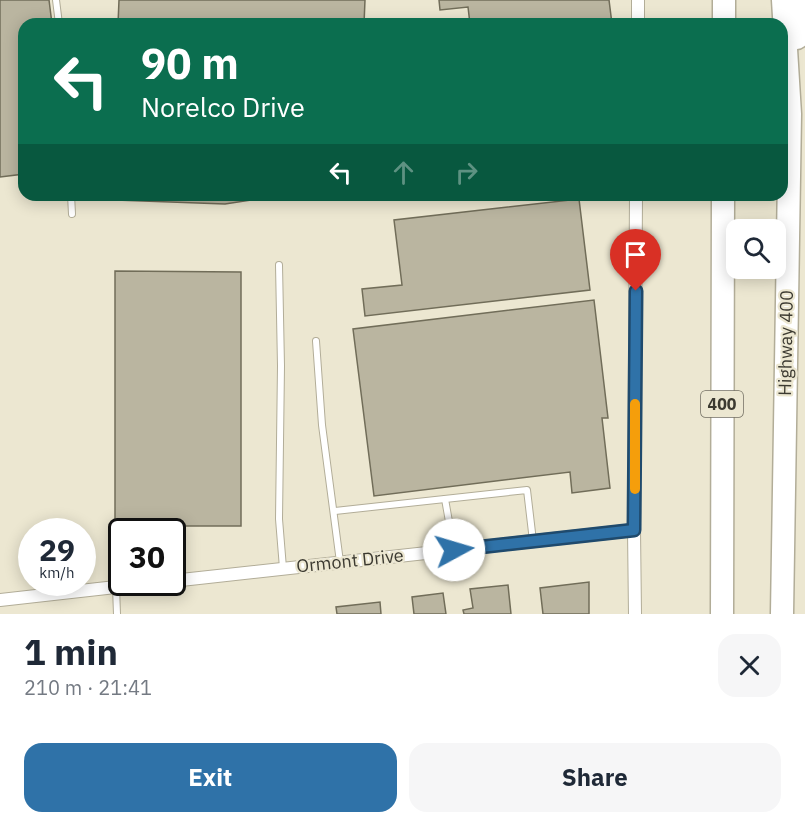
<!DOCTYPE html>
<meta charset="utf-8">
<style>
:root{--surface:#fff;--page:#f6f6f7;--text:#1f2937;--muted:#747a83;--accent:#2f72a8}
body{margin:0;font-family:"IBM Plex Sans",sans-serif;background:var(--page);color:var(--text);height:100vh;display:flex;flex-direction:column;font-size:22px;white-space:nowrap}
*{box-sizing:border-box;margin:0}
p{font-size:20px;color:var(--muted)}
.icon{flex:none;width:33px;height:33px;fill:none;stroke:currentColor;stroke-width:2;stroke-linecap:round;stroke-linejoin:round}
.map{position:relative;height:614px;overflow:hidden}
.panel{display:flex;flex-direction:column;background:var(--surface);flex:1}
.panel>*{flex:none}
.hud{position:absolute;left:18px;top:18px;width:770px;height:183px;border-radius:18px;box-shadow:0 3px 15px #0003;background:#0b6e4f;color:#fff;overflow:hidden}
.tools{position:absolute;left:726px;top:219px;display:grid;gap:12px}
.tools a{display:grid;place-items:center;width:60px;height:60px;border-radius:12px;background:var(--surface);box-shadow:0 3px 15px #0003;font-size:30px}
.speed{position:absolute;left:18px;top:518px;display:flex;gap:12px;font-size:30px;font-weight:700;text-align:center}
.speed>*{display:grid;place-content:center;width:78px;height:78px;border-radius:50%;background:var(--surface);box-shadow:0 3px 15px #0003;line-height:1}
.speed small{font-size:15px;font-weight:400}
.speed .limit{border:3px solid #111;border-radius:9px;background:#fff;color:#111}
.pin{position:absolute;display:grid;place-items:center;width:51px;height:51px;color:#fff;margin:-62px -26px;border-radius:50% 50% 50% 0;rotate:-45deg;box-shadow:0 0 6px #0007}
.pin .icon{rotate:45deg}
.me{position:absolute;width:66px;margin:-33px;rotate:84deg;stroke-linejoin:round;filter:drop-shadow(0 0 4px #0008)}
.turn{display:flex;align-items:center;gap:21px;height:126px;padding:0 24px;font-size:27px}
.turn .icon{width:78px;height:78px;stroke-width:2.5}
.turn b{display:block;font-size:42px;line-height:51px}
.lanes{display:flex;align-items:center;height:57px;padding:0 24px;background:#0003;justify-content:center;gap:30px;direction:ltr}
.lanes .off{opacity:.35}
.round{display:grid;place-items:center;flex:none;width:63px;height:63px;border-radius:18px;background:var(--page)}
.summary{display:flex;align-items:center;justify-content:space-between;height:102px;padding:0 24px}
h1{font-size:36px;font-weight:700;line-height:45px}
.action{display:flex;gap:12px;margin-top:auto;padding:12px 24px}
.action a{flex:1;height:69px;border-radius:18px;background:var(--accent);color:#fff;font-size:24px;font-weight:700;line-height:69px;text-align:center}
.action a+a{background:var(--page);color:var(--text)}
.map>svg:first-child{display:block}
.building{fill:#bab5a0;stroke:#716d59;stroke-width:1.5}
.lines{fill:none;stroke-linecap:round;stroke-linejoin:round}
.lane-casing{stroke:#b2ad98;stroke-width:8}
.street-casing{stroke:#b2ad98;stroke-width:14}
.highway-casing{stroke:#b2ad98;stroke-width:25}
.lane{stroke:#fff;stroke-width:6}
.street{stroke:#fff;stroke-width:12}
.highway{stroke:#fff;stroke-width:22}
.route-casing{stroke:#1f4a6d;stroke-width:15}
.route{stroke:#2f72a8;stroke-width:10}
.slow{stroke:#f59e0b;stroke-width:10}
.labels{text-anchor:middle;stroke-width:4.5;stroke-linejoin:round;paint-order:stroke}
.shield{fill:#ece7d1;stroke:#716e61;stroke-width:1.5}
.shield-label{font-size:16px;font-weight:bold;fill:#3c3a31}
.street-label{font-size:18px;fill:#3c3a31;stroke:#ece7d1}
</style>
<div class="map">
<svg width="805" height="614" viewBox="0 0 805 614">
<rect width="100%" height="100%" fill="#ece7d1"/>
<g class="building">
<polygon points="0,0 49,0 52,24 24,24 24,174 0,177"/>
<polygon points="119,0 365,0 364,24 118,24"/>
<polygon points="439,0 609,0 612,24 470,24 468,7 440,10"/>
<polygon points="116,195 284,195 225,204 116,200"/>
<polygon points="579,199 590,290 365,316 362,289 402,285 394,220"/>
<polygon points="115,271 241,272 241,526 115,526"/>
<polygon points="594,300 608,418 602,418 610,488 572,493 570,472 374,496 353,329"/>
<polygon points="589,582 589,614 543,614 540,588"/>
<polygon points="508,585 511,614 464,614 463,610 473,608 470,589"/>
<polygon points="443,593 446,614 414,614 412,597"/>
<polygon points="380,602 381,614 337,614 336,607"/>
</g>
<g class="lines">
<defs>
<g id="lane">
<polyline points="56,0 59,24"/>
<polyline points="71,195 72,214"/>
<polyline points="279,265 281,366 279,519 283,568"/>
<polyline points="316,341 322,425 340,562"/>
<polyline points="445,499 454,550"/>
<polyline points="335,511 527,490 533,541"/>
<polyline points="116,587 117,614"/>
</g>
<g id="street">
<polyline points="638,24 638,0"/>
<polyline points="172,581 634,530"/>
<polyline points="0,600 160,582"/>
<polyline points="635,614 634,530 636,195"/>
</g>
<g id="highway">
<polyline points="724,24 724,0"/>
<polyline points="797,38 800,0"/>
<polyline points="722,614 723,195"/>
<polyline points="782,614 790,114 783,0"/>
</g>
</defs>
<use href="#lane" class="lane-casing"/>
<use href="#street" class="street-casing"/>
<use href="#highway" class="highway-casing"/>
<use href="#lane" class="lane"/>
<use href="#street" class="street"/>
<use href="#highway" class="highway"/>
</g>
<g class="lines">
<defs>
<polyline id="route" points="454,550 634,530 636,291"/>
</defs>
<use href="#route" class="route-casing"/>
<use href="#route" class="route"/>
<polyline class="slow" points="635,489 635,404"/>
</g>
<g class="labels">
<rect class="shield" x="701" y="391" width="42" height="26" rx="4.5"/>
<g class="shield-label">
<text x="722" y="410">400</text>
</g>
<g class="street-label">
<text transform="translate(786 343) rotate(-89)" y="6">Highway 400</text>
<text transform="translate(350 561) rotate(-6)" y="6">Ormont Drive</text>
</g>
</g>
</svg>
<div class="tools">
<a><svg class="icon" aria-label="search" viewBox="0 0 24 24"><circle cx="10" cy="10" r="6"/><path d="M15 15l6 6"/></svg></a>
</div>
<div class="speed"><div>29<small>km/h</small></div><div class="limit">30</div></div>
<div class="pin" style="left:636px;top:291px;background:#d93025"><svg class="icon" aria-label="arrive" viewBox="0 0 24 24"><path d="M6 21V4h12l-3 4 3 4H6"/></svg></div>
<svg class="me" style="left:454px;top:550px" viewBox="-20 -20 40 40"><circle r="19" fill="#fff"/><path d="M0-13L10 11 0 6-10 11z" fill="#2f72a8"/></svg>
<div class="hud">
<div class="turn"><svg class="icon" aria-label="left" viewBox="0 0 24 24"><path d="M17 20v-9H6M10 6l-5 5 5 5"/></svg><div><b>90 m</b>Norelco Drive</div></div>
<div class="lanes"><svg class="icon" aria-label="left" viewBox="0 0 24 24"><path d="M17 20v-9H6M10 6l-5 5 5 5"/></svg><svg class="icon off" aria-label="ahead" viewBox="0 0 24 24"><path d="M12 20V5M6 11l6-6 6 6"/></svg><svg class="icon off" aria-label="right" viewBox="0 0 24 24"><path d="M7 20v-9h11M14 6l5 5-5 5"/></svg></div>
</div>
</div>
<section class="panel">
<div class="summary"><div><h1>1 min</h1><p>210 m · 21:41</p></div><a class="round"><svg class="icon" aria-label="close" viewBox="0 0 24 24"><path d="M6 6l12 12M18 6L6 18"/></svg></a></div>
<div class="action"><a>Exit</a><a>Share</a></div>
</section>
